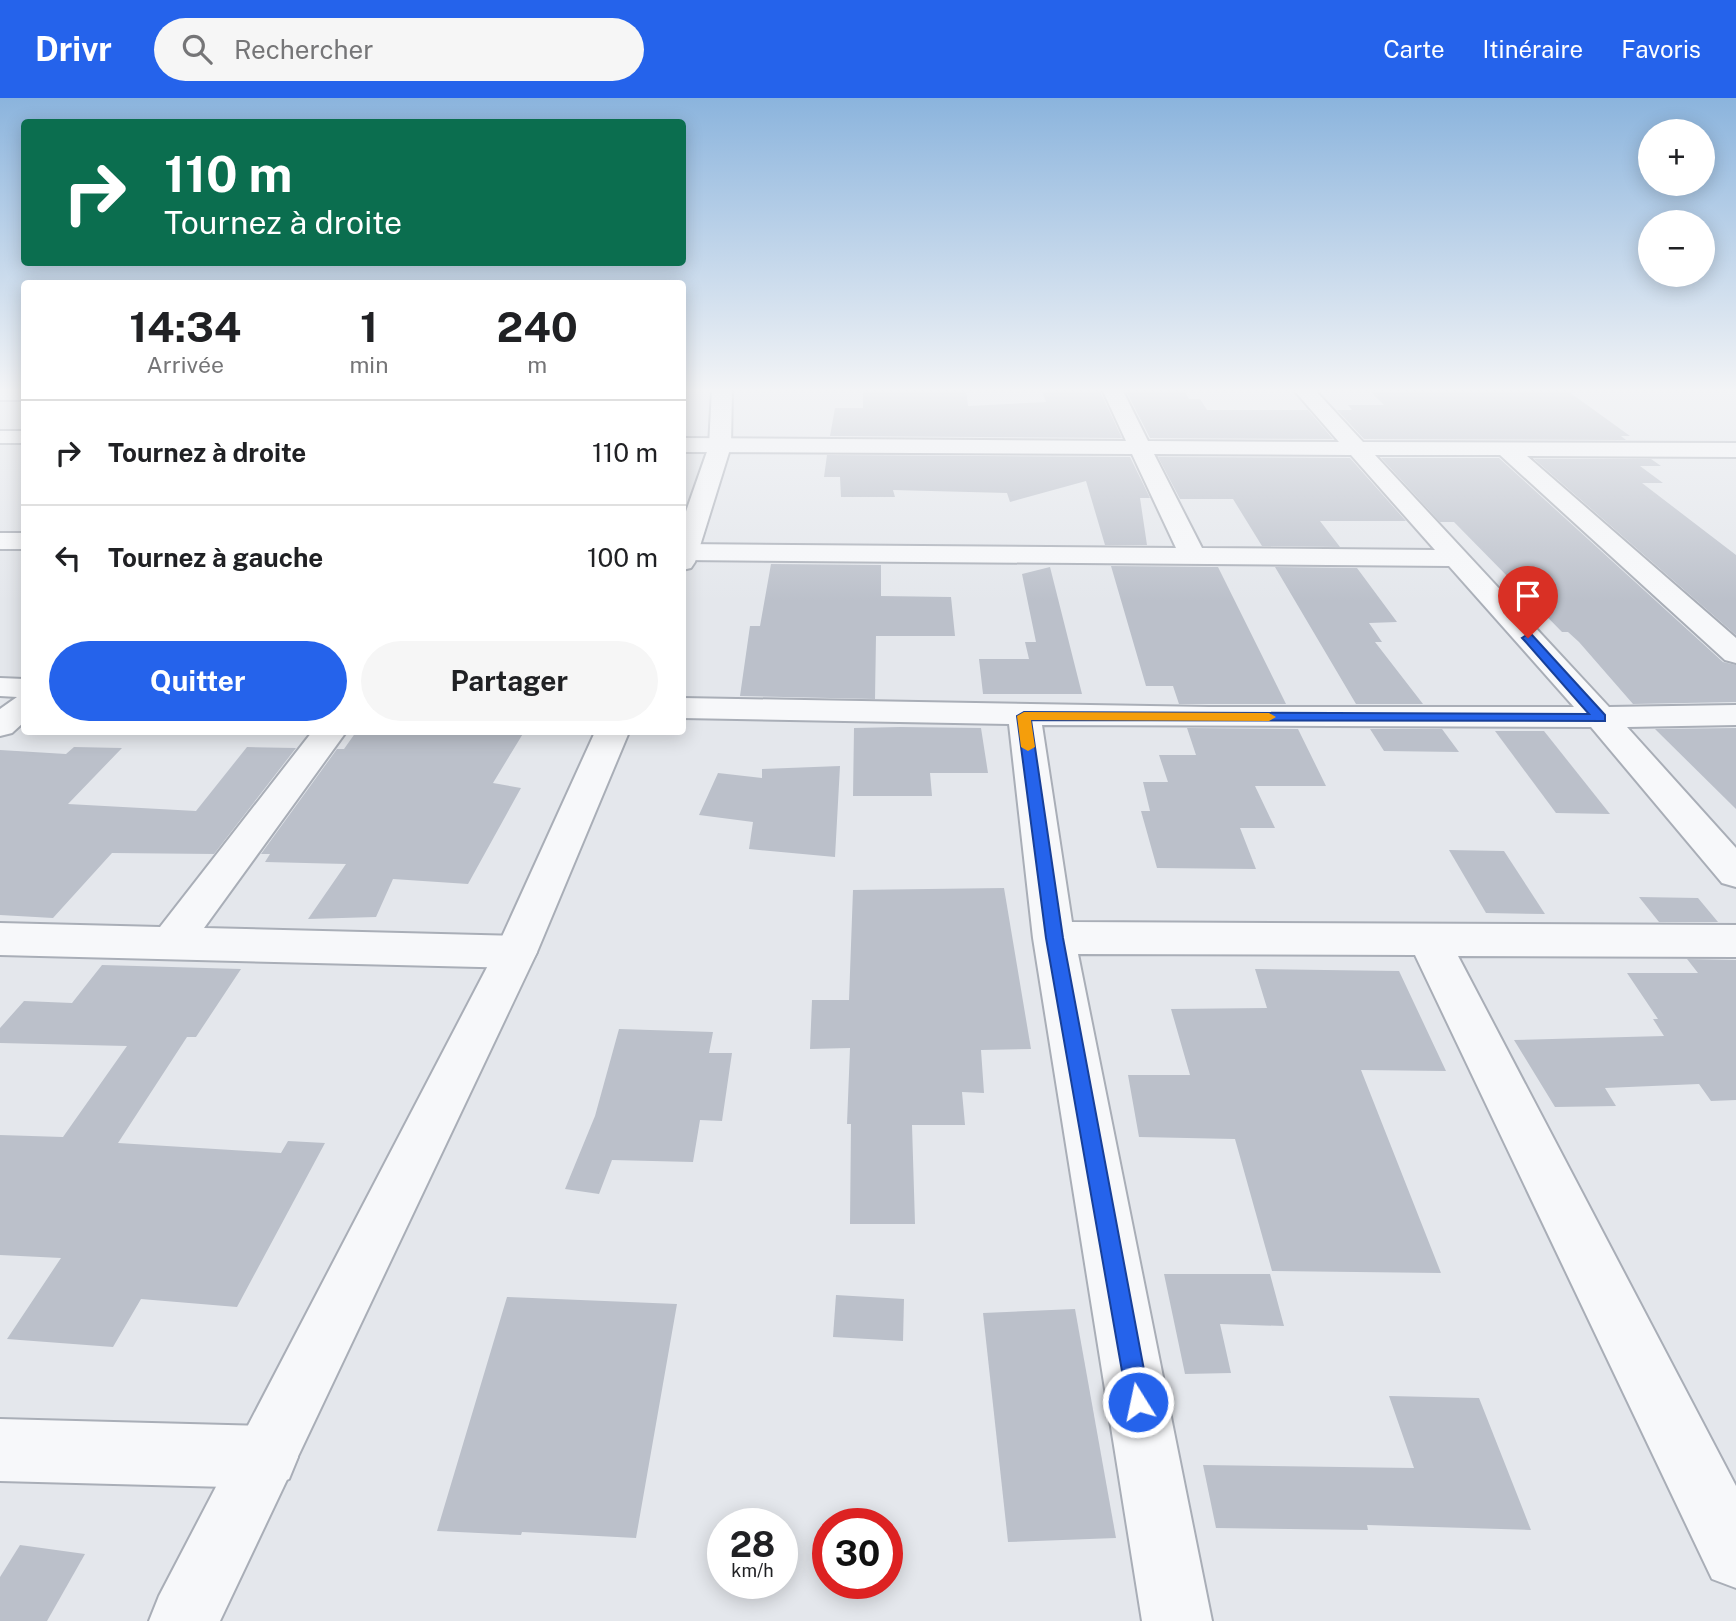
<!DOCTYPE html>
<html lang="fr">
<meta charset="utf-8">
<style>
:root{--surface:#fff;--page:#f6f6f6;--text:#202124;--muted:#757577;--line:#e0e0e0;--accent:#2563eb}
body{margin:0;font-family:"Public Sans",sans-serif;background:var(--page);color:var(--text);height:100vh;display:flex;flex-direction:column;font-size:26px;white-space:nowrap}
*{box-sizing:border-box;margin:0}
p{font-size:23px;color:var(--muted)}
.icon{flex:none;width:38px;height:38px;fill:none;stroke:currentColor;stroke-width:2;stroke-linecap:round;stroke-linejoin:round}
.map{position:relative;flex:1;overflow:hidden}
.drawer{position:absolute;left:21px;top:182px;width:665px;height:455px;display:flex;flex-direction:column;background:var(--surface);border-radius:7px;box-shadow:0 4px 18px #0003}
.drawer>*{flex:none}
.guide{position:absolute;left:21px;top:21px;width:665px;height:147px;border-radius:7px;box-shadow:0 4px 18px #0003;background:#0b6e4f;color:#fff;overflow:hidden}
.tools{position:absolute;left:1638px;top:21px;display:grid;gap:14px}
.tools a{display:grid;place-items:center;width:77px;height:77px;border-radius:50%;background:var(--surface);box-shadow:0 4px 18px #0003;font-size:35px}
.speed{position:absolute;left:707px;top:1410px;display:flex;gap:14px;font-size:35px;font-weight:700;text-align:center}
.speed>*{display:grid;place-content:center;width:91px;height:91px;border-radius:50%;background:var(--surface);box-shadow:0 4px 18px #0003;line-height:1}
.speed small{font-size:18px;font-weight:400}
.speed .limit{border:10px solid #d22;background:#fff;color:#111}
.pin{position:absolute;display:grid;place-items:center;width:60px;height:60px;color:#fff;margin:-72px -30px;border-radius:50% 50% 50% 0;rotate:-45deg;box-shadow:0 0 7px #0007}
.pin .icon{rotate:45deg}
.me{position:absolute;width:77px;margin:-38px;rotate:350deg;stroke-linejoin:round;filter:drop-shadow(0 0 5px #0008)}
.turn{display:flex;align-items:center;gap:24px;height:147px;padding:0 28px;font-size:32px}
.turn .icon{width:91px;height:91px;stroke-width:2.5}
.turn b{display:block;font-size:49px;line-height:60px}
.eta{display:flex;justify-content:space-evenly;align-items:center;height:119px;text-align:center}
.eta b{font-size:42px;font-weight:700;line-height:49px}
.action{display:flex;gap:14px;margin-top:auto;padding:14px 28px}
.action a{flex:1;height:80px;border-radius:42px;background:var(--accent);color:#fff;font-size:28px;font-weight:700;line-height:80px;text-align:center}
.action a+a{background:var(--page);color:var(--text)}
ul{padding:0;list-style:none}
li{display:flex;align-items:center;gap:21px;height:105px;padding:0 28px;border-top:2px solid var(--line)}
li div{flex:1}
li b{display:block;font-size:26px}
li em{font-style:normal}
header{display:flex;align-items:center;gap:42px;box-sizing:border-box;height:98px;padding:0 35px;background:var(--accent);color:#fff}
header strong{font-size:33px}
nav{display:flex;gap:38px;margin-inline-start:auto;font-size:24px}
.search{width:490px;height:63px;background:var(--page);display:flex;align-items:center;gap:18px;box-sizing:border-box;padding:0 24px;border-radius:38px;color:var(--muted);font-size:26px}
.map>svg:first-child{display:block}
.building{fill:#bbc0ca}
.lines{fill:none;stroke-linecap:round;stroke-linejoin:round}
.minor-casing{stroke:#a9aeb7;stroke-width:4}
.tertiary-casing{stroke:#a9aeb7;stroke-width:4}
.minor{fill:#f7f8fa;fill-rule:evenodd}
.tertiary{fill:#f7f8fa;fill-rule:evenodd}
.route{fill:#2563eb;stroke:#184099;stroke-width:2}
.slow{fill:#f59e0b}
</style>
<header>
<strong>Drivr</strong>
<div class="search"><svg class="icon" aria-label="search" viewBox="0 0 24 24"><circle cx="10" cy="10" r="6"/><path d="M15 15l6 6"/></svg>Rechercher</div>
<nav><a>Carte</a><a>Itinéraire</a><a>Favoris</a></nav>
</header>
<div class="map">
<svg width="1736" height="1523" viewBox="0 0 1736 1523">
<rect width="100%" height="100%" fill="#e4e7ec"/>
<g class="building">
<polygon points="863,291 966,291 968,308 1046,304 1041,291 1099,291 1122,340 830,338 835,310 863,310"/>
<polygon points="1125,291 1183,291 1189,301 1200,301 1207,312 1308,312 1333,341 1150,340"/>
<polygon points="1403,291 1565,291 1630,338 1621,338 1626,342 1364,341 1337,312 1352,312 1348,307 1384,307 1371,294 1406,294"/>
<polygon points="827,357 1130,359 1150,400 1140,400 1147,447 1105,447 1086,383 1010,404 1007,395 893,392 895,399 841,399 840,379 824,379"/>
<polygon points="1158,359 1350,360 1406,423 1320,423 1340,449 1262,448 1233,401 1180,401"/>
<polygon points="1381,360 1499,360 1723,564 1736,567 1736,604 1633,606 1579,544 1568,534 1562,534 1454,424 1440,424"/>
<polygon points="1534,361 1651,361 1661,368 1640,368 1663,385 1642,385 1736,457 1736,537"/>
<polygon points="771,466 881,467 881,498 951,499 955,538 876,538 875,601 740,598 750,528 760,528"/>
<polygon points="1111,468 1218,469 1286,606 1179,606 1173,588 1146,588"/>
<polygon points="1050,469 1082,596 983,596 979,561 1029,561 1025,544 1036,544 1022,476"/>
<polygon points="1275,469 1357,470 1397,524 1369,525 1382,544 1375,544 1423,606 1356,606"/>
<polygon points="900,629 981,630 988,675 930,675 932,698 853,698 854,630"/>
<polygon points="1187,630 1298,631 1326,688 1255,688 1275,730 1240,730 1256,771 1157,770 1141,713 1150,713 1143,684 1168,684 1159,657 1196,657"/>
<polygon points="1736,630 1736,711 1655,631"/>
<polygon points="1370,631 1442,631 1459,654 1384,653"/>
<polygon points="1495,633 1544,633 1610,716 1556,715"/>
<polygon points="356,634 524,634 493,685 521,690 468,786 393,781 376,819 308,821 346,766 265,764 270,756 261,756 337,651 344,651"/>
<polygon points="74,649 122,650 68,706 196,713 247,649 296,650 214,756 112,755 53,820 0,817 0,652 66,656"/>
<polygon points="840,668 835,759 749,751 753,724 699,717 718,675 762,680 762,671"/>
<polygon points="1449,752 1504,753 1545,816 1486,815"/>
<polygon points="1004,790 1031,951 981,952 984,995 962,994 965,1027 912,1027 915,1126 850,1126 851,1026 847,1026 850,950 810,951 812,902 849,902 853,792"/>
<polygon points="1639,799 1698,800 1718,824 1659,824"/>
<polygon points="1687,861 1736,862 1736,1002 1711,1003 1699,986 1605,990 1616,1008 1555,1009 1514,942 1664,938 1653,921 1658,921 1627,875 1698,875"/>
<polygon points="102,867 241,871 196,939 187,939 118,1045 281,1055 288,1043 325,1045 237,1209 141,1201 113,1249 7,1241 61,1160 0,1157 0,1037 63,1039 127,948 0,945 0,930 24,903 72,905"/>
<polygon points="1255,871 1399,873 1446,973 1361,972 1441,1175 1272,1173 1235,1041 1139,1039 1128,977 1190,977 1171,911 1267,910"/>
<polygon points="619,931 713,934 709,955 732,955 722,1023 700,1022 693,1064 612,1062 599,1096 565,1091 595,1018"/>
<polygon points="1164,1176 1270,1176 1284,1228 1220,1226 1231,1275 1185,1276"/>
<polygon points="836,1197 904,1201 903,1243 833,1239"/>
<polygon points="507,1199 677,1206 636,1440 522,1434 521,1437 437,1433"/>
<polygon points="1075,1211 1116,1440 1008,1444 983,1215"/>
<polygon points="1389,1298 1479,1300 1531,1432 1367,1427 1368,1432 1216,1430 1203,1367 1414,1370"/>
<polygon points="20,1447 85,1456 47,1523 0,1523 0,1479"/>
</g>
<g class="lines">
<defs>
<g id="minor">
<rect x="0" y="291" width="24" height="11"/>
<path d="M1102 291H1122L1148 343 1339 344 1293 291H1314L1363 344 1736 345V359L1527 358 1736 540V565L1725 562 1500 357H1375L1609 609 1736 607V627L1627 629 1736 750V789L1722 785 1591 629 1042 627 1072 824 1736 827V859L1458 858 1736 1388V1490L1712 1481 1415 857 1078 856 1212 1523H1142L1033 840 1009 626 682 620V600L1209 609H1574L1449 468 682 462V446L1176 450 1132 356 682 354V340L1126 343ZM1154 356 1351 357 1435 452 1202 450Z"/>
<rect x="0" y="333" width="24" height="12"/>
<rect x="0" y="435" width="24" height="16"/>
<polygon points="0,580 24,581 24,624 12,635 0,638 0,611 17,599 0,598"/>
<polygon points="312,634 346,634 204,830 516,838 531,843 537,854 531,865 516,870 0,857 0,825 160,829"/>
<polygon points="0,1321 267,1328 289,1337 298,1359 289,1381 267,1390 0,1383"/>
</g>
<g id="tertiary">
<polygon points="712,291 732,291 731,348 695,464 691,470 682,472 682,425 709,348"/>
<polygon points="595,634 629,634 537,854 220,1523 149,1523 159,1498 495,854"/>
</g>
</defs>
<use href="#minor" class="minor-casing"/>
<use href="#tertiary" class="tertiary-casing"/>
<use href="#minor" class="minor"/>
<use href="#tertiary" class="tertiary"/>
</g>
<linearGradient id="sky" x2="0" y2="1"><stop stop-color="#8bb4dd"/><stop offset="0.58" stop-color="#f3f4f6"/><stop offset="1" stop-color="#f3f4f6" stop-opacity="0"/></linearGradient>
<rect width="1736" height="504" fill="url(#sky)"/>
<polygon class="route" points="1528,536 1532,537 1605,617 1605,623 1031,622 1063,840 1150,1304 1147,1313 1138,1317 1129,1313 1046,840 1017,618 1024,614 1589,616 1524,542 1522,540"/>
<polygon class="slow" points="1024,614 1269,615 1276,619 1269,623 1031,622 1035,649 1028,653 1021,649 1017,618"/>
</svg>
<div class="tools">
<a>+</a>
<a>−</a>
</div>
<div class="speed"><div>28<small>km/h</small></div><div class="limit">30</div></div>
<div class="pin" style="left:1528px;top:540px;background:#d93025"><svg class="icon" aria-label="arrive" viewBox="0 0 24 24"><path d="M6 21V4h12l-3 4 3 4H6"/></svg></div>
<svg class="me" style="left:1138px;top:1304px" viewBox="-20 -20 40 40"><circle r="17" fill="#2563eb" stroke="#fff" stroke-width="3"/><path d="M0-11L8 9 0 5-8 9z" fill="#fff"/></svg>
<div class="guide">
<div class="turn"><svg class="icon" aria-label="right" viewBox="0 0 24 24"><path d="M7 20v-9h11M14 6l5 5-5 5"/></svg><div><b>110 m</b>Tournez à droite</div></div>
</div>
<section class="drawer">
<div class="eta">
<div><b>14:34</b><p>Arrivée</p></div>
<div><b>1</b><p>min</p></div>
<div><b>240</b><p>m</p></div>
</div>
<ul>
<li><svg class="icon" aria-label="right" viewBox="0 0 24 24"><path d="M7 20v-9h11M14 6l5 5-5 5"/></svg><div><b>Tournez à droite</b></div><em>110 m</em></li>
<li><svg class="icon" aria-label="left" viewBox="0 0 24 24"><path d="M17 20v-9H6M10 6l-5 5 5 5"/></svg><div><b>Tournez à gauche</b></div><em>100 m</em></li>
</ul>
<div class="action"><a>Quitter</a><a>Partager</a></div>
</section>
</div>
